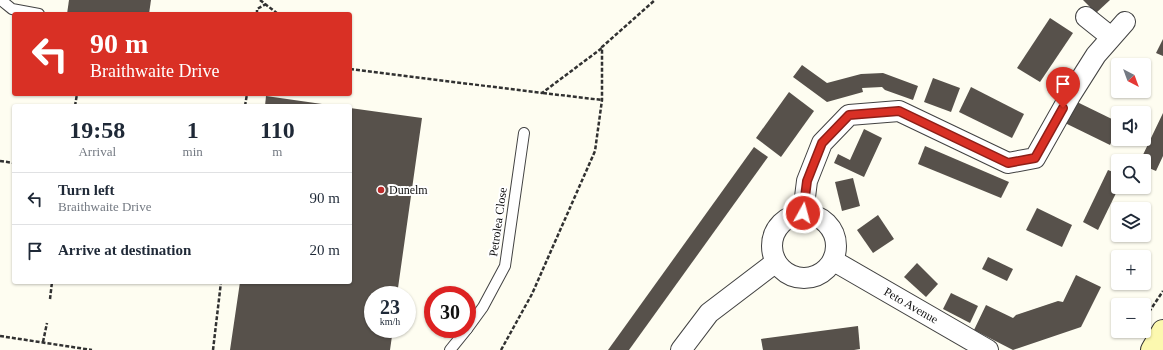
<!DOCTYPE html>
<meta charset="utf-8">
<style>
:root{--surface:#fff;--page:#f2f2f3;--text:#1f2937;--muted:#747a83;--line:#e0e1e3}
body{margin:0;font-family:Georgia,serif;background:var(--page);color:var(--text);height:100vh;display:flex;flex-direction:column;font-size:15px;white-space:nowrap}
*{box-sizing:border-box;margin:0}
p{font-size:13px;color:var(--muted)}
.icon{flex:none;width:22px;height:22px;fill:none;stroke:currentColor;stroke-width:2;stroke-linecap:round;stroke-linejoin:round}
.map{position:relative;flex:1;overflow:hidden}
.drawer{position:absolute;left:12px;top:104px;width:340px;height:180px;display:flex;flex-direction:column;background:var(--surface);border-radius:4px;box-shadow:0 1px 3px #0004}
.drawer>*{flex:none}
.hud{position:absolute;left:12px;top:12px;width:340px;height:84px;border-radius:4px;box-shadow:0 1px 3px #0004;background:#d93025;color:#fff;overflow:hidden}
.needle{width:26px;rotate:139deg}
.controls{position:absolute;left:1111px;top:58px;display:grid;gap:8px}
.controls a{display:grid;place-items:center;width:40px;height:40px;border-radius:4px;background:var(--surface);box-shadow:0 1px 3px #0004;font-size:20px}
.speed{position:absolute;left:364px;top:286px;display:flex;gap:8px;font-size:20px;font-weight:700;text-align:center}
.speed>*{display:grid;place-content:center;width:52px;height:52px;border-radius:50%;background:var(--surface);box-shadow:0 1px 3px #0004;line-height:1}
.speed small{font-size:10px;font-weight:400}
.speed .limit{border:6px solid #d22;background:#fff;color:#111}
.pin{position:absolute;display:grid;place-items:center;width:34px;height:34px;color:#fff;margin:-41px -17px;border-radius:50% 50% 50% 0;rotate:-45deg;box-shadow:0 0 4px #0007}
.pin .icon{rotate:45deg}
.me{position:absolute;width:44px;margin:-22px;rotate:7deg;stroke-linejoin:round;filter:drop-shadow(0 0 3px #0008)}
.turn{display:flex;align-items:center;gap:14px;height:84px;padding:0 12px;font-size:18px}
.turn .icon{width:52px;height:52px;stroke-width:2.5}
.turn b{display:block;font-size:28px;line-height:34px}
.eta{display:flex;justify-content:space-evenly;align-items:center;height:68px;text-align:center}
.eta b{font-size:24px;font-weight:700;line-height:28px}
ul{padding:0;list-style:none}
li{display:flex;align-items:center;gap:12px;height:52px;padding:0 12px;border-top:1px solid var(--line)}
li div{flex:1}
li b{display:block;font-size:15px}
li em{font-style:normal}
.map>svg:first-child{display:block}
.building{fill:#57514b}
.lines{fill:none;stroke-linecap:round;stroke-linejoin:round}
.lane-casing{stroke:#424242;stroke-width:12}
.street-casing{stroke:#424242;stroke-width:22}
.secondary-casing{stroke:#313131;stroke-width:24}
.path{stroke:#313131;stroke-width:2.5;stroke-dasharray:4 2;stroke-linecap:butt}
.lane{stroke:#fff;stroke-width:10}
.street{stroke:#fff;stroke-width:20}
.secondary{stroke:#fcf8af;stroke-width:22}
.route-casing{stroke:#8d1f18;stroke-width:10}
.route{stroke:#d93025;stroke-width:7}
.poi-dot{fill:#bb2c2b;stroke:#fff;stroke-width:1.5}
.labels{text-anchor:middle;stroke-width:4;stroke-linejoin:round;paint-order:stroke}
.poi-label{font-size:12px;fill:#0f0f0f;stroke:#fff;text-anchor:start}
.street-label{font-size:12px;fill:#0f0f0f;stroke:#fff}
</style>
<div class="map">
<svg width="1163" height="350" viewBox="0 0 1163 350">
<rect width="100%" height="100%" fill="#fefdf1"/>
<g class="building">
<polygon points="69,0 151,0 149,14 67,14"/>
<polygon points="1083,0 1110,0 1096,13"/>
<polygon points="1050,18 1073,33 1040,82 1017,68"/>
<polygon points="1163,39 1163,56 1156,53"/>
<polygon points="802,65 827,83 861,74 883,73 918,86 913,100 885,90 882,87 862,88 863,92 827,102 793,77"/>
<polygon points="933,78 960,88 951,112 924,102"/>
<polygon points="971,87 1024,114 1012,138 959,112"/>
<polygon points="789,92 814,111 781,157 756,138"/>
<polygon points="266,96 329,105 329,106 265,106"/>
<polygon points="1075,101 1118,122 1118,128 1110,145 1065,123"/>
<polygon points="350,108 422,118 397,295 373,295 373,329 393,329 390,350 230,350 240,282 350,282"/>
<polygon points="1163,113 1163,156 1156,171 1144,166 1144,161 1140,161"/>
<polygon points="864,129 882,138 864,177 834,163 838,154 850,160"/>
<polygon points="925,146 1009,182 1001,198 918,164"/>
<polygon points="754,147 768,157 629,350 608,350"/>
<polygon points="1108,170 1118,174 1119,187 1098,230 1083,222"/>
<polygon points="853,178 860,206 842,211 835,182"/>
<polygon points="1037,208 1072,225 1062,247 1026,230"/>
<polygon points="878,215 894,239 873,253 857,230"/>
<polygon points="988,257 1013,269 1007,281 982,269"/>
<polygon points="917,263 938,284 926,297 904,277"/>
<polygon points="1076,275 1101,287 1081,327 1013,350 974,330 986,305 1013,318 1016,315 1058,301 1063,302"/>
<polygon points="951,293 978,306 970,323 943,309"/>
<polygon points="858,326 860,349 854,350 763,350 761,339"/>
</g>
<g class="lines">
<defs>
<g id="lane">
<polyline points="1,0 12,9 39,14"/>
<polyline points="467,329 483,307 505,266 524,133"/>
<polyline points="450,350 467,329"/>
</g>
<g id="street">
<polyline points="1086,17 1111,37"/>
<polyline points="803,213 807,181 822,143 849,115 899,111 1008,163 1035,158 1070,96 1096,55 1125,22"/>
<circle cx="804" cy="246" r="32"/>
<path id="s1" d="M834 261 988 350"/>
<polyline points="681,350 709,313 776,262"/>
</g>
<polyline id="secondary" points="1152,350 1163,331"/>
</defs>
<use href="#lane" class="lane-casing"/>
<use href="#street" class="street-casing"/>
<use href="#secondary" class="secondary-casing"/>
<g class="path">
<polyline points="260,0 278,14"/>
<polyline points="257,14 257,9 266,4"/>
<polyline points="350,69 542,93 602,48"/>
<polyline points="543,93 602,100"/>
<polyline points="75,106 77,94"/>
<polyline points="245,106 247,94"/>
<polyline points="0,161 14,163"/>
<polyline points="50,299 52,282"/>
<polyline points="1149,312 1163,291"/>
<polyline points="0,336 92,350"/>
<polyline points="43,342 47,323"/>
<polyline points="213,350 221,282"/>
<polyline points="501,350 532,294 595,151 602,100 602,47 655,0"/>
</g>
<use href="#lane" class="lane"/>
<use href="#street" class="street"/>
<use href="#secondary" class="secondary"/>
</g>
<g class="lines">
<defs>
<polyline id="route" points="803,213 807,181 822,143 849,115 899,111 1008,163 1035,158 1063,108"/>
</defs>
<use href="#route" class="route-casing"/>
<use href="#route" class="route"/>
</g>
<circle class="poi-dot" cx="381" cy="190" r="4"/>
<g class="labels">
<g class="poi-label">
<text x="389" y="194">Dunelm</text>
</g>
<g class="street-label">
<text transform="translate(498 222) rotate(-82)" y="4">Petrolea Close</text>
<text dy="4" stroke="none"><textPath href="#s1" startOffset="89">Peto Avenue</textPath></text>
</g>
</g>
</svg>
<div class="controls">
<a><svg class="needle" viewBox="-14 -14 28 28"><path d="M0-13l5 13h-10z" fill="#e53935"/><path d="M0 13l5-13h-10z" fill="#747a83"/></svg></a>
<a><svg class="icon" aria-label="sound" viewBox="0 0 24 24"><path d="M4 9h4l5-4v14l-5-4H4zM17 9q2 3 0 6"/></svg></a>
<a><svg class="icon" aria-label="search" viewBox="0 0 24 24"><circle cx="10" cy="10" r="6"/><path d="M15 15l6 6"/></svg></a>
<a><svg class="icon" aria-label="layers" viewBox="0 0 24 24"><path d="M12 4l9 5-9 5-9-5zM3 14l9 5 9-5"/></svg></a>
<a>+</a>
<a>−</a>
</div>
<div class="speed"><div>23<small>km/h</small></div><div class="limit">30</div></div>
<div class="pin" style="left:1063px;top:108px;background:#d93025"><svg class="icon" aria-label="arrive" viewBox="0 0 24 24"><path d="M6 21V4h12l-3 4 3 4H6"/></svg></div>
<svg class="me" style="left:803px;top:213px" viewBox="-20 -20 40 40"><circle r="17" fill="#d93025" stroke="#fff" stroke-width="3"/><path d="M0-11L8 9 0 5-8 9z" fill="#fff"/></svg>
<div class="hud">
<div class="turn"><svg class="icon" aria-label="left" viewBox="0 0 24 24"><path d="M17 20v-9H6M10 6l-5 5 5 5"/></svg><div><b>90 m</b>Braithwaite Drive</div></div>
</div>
<section class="drawer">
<div class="eta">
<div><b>19:58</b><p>Arrival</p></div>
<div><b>1</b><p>min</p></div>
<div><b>110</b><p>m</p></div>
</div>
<ul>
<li><svg class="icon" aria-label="left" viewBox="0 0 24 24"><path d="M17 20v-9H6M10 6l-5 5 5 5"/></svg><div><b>Turn left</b><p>Braithwaite Drive</p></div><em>90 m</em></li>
<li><svg class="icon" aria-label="arrive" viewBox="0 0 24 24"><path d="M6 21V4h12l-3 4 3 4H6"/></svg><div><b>Arrive at destination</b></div><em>20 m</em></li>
</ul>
</section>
</div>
